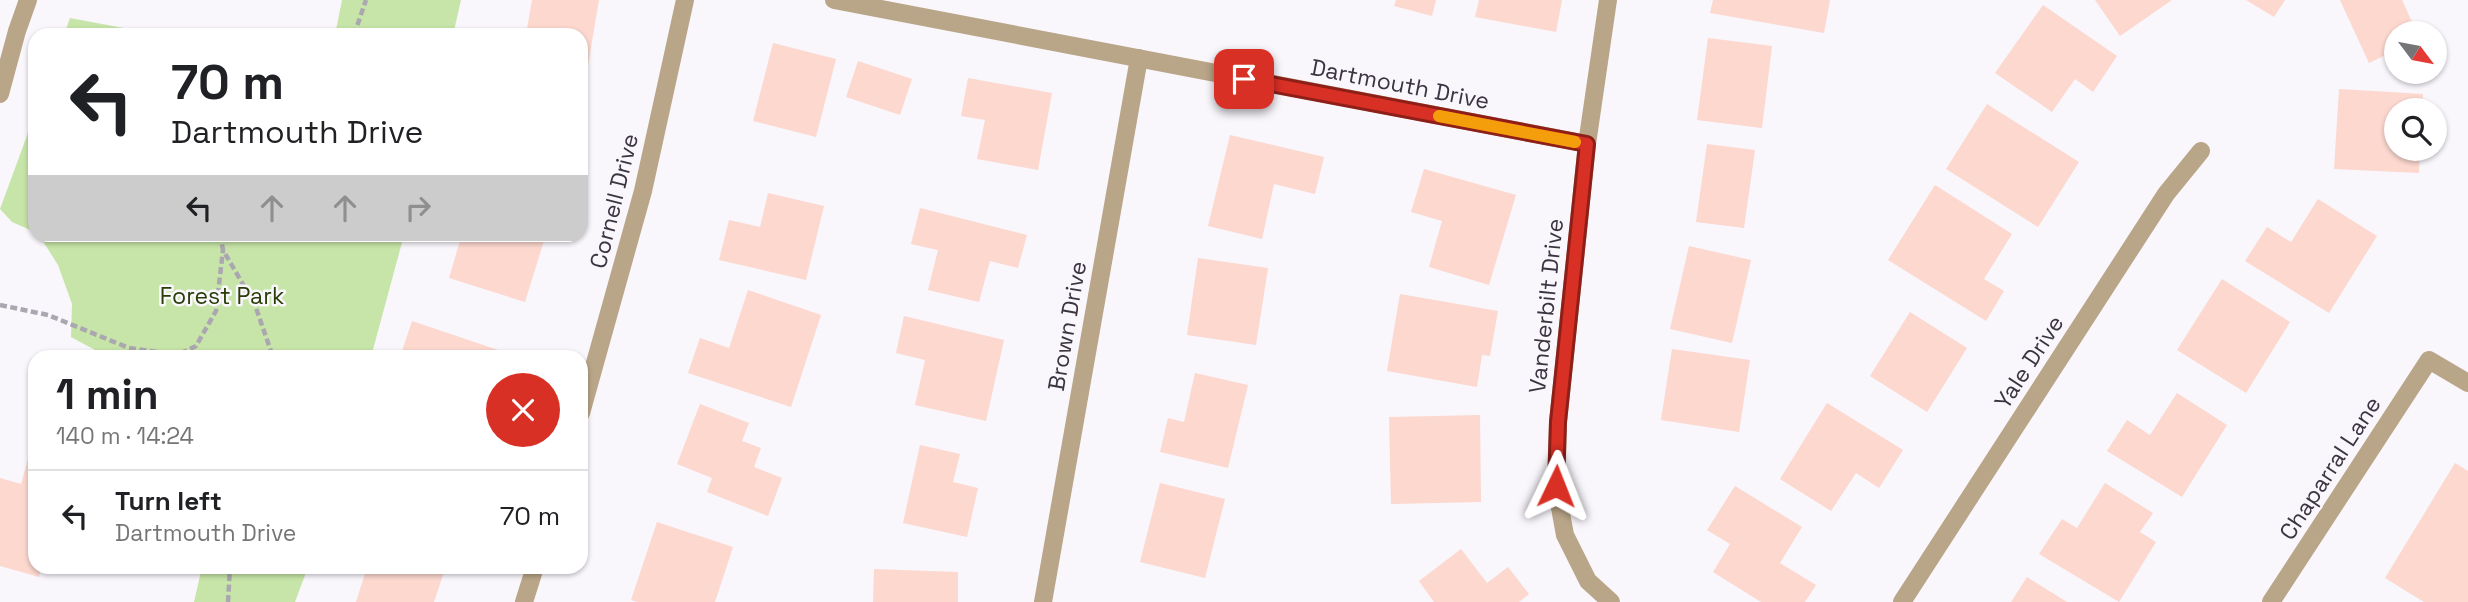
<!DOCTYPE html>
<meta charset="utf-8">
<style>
:root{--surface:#fff;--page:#f2f2f2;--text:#202124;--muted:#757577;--line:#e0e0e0}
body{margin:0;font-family:"Space Grotesk",sans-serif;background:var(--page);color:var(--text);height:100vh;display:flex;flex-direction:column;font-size:26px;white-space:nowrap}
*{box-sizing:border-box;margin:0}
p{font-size:23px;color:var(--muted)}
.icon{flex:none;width:38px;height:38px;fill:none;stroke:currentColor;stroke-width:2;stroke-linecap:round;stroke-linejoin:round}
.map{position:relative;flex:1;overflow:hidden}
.sheet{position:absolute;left:28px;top:350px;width:560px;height:224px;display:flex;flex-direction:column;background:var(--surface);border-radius:21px;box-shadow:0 2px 5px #0004}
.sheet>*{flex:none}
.guide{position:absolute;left:28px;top:28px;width:560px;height:214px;border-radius:21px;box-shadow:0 2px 5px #0004;background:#fff;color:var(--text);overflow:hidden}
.needle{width:46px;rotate:122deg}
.controls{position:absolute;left:2384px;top:21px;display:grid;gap:14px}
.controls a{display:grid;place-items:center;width:63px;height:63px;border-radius:50%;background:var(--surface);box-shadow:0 2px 5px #0004;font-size:35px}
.pin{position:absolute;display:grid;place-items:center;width:60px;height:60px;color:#fff;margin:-30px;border-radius:14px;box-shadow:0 4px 10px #0006}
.me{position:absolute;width:77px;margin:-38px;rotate:2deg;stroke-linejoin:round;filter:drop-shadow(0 0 5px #0008)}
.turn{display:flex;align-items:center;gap:24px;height:147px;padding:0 28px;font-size:32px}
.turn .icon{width:91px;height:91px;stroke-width:2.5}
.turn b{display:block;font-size:49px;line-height:60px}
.lanes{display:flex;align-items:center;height:66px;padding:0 28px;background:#0003;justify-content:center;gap:35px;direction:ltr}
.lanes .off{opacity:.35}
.round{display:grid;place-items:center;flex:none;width:74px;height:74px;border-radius:37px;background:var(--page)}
.overview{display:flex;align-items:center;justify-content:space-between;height:119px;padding:0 28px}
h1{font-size:42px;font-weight:700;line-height:52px}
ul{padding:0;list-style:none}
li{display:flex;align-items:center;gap:21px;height:91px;padding:0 28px;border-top:2px solid var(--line)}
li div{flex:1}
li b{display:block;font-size:26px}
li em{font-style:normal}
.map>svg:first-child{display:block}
.green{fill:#c7e5a8}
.building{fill:#fcd8cf}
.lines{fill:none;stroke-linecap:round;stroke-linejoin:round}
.path{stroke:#aba7b0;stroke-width:4.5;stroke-dasharray:7 3.5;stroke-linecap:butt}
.street{stroke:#b9a587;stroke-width:18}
.route-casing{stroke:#8d1f18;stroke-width:18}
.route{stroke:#d93025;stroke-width:12}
.slow{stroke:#f59e0b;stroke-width:12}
.labels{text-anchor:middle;stroke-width:5;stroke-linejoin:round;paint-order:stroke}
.street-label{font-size:23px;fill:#3b3541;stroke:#f9f6fc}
.park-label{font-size:23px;fill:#283d07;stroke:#f9f6fc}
</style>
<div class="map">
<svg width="2468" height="602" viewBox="0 0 2468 602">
<rect width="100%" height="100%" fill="#f9f6fc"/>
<g class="green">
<polygon points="342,0 461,0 453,35 335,35"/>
<polygon points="70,18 161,35 64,35"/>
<polygon points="35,114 35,232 12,222 0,209"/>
<polygon points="39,235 404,235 371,357 108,357 71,337 72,304 58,265"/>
<polygon points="202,567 308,567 295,602 194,602"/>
</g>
<g class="building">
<polygon points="532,0 599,0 587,71 581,70 581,35 526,35"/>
<polygon points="1396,0 1436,0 1432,16 1394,6"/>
<polygon points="1479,0 1562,0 1556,32 1475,17"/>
<polygon points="1713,0 1830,0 1824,33 1710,13"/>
<polygon points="2095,0 2172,0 2120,36"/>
<polygon points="2246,0 2285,0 2274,17"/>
<polygon points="2340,0 2402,0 2417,33 2396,33 2396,50 2369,63"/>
<polygon points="2043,5 2117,56 2093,92 2075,79 2052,112 1995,73"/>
<polygon points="1708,38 1772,46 1762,128 1697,120"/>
<polygon points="773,43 836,59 816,137 753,121"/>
<polygon points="858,61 912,79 900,115 846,97"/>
<polygon points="968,78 1052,93 1038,170 977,159 985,120 961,116"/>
<polygon points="2339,89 2423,94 2422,110 2396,110 2396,149 2420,149 2419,173 2334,169"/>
<polygon points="1987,104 2079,162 2038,227 1946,169"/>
<polygon points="1230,135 1324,157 1315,194 1274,184 1262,239 1208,226"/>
<polygon points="1707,144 1755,150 1744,228 1696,222"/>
<polygon points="1424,169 1516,195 1489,285 1429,267 1442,221 1411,212"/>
<polygon points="1935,185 2012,234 1984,279 2004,291 1986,321 1888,260"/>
<polygon points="768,193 824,206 806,280 719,260 729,220 760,227"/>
<polygon points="2318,199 2377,236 2329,313 2245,261 2267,227 2291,242"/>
<polygon points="920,208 1027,235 1018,268 990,261 979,302 928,290 938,250 911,244"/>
<polygon points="462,234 546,234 525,302 449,278"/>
<polygon points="1689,246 1751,260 1732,343 1670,329"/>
<polygon points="1198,258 1268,268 1256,345 1187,335"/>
<polygon points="2222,279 2290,322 2246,393 2177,350"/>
<polygon points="748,290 821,315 791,407 688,373 700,338 729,348"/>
<polygon points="1400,294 1498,311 1490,356 1482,355 1477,387 1387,371"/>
<polygon points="1910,312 1967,348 1927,412 1870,376"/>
<polygon points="904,316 1004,340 986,421 915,405 925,360 896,353"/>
<polygon points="412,321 519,357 400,357"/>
<polygon points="1672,349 1750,360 1739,432 1661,420"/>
<polygon points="1195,373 1248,385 1228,468 1160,452 1168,418 1184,422"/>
<polygon points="2177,393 2227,425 2182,497 2107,451 2127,420 2150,435"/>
<polygon points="1827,403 1903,450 1879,488 1856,473 1831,511 1780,479"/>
<polygon points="700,404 749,423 742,441 761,448 754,467 782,478 768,516 707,492 712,478 677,464"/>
<polygon points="1480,415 1481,502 1391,504 1389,417"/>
<polygon points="920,445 960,454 953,482 978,488 967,537 903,523"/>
<polygon points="31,449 35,450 35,567 41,567 39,577 0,566 0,478 21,484"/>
<polygon points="2455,463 2468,471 2468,602 2424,602 2385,578"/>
<polygon points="1160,483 1225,499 1205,578 1140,562"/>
<polygon points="2105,483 2153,513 2140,532 2156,542 2119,602 2039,554 2062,519 2077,528"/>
<polygon points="1735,486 1802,527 1780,563 1816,585 1805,602 1761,602 1713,572 1730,544 1707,530"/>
<polygon points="657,522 733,547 715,602 638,602 631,600"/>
<polygon points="1461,549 1487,583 1508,567 1529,594 1519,602 1434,602 1419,581"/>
<polygon points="367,567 439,567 445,569 434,602 356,602"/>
<polygon points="874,569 958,572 958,602 873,602"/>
<polygon points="2027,577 2067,602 2011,602"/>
</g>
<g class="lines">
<g class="path">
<polyline points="354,35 366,0"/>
<polyline points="220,234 223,250 255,305 273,357"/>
<polyline points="0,305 48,315 129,348 177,355 196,346 216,311 223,250"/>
<polyline points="228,602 230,567"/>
</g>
<g class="street">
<polyline points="834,0 1587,144"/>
<polyline points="1608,0 1587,144 1558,422 1556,486 1565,535 1588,581 1611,602"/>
<polyline points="0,94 17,31 28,0"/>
<polyline points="581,413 643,191 685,0"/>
<polyline points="524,602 535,567"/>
<polyline points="1043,602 1139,58"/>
<polyline points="1902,602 2166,194 2201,151"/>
<polyline points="2271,602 2429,360 2468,383"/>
</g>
</g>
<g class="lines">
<defs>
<polyline id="route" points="1244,79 1587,144 1558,422 1556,486"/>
</defs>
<use href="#route" class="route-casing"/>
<use href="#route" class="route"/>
<polyline class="slow" points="1439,116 1575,142"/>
</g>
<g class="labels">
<g class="street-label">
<text transform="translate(1400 84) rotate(11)" y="8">Dartmouth Drive</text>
<text transform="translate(614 201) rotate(-76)" y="8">Cornell Drive</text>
<text transform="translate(1546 306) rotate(-84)" y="8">Vanderbilt Drive</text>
<text transform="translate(1067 326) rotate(-80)" y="8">Brown Drive</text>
<text transform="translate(2029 362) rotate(-57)" y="8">Yale Drive</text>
<text transform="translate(2330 468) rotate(-57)" y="8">Chaparral Lane</text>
</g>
<g class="park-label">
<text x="222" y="304">Forest Park</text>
</g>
</g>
</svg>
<div class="controls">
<a><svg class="needle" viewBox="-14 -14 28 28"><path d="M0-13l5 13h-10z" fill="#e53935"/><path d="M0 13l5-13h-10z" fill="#757577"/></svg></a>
<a><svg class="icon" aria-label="search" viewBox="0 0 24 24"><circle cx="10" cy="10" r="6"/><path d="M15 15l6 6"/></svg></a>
</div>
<div class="pin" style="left:1244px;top:79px;background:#d93025"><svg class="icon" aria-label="arrive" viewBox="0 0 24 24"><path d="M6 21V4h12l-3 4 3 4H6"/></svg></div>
<svg class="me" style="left:1556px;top:486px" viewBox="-20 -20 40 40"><path d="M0-17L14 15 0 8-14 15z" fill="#d93025" stroke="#fff" stroke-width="4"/></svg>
<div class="guide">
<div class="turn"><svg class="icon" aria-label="left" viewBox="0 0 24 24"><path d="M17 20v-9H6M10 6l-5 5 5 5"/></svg><div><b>70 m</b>Dartmouth Drive</div></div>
<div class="lanes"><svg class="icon" aria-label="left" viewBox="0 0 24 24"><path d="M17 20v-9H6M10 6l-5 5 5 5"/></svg><svg class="icon off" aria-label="ahead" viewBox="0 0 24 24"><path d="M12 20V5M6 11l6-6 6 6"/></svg><svg class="icon off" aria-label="ahead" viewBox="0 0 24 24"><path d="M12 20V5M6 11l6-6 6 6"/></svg><svg class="icon off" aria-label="right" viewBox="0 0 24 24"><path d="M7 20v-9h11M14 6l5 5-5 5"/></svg></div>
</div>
<section class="sheet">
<div class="overview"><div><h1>1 min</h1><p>140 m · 14:24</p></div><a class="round" style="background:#d93025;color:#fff"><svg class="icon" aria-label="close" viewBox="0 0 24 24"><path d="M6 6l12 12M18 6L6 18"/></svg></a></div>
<ul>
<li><svg class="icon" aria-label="left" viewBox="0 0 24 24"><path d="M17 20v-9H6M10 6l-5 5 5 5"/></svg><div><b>Turn left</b><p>Dartmouth Drive</p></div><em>70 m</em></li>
</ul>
</section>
</div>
